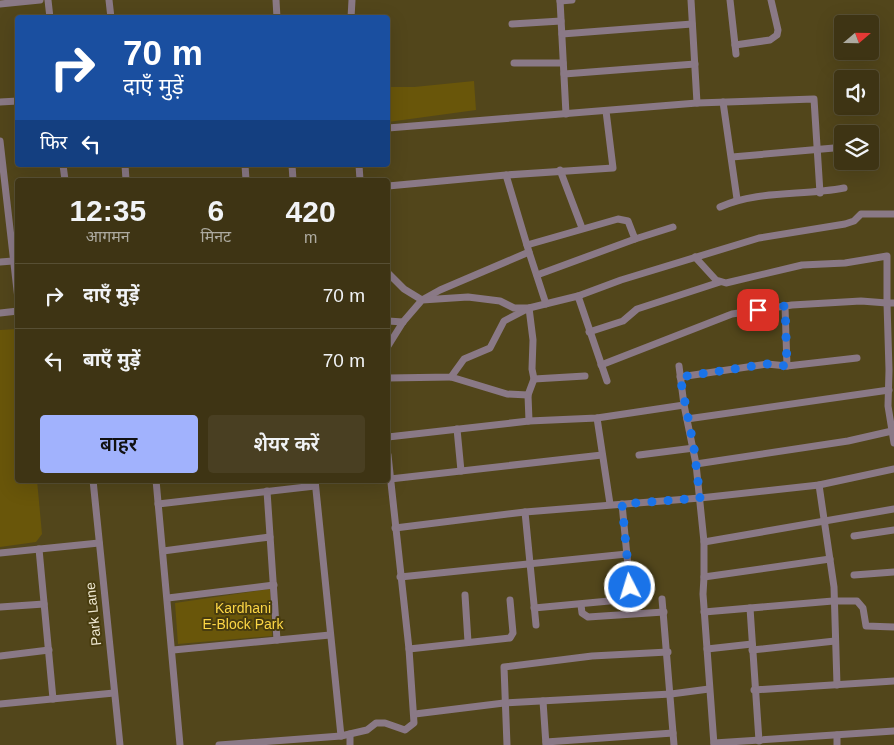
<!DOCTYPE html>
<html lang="hi">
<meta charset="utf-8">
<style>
:root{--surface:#3e3414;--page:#493f22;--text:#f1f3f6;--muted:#adaaa0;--line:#574f34;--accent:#a1b2fd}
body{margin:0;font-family:Helvetica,"Noto Sans Devanagari",sans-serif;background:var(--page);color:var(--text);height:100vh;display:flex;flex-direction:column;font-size:19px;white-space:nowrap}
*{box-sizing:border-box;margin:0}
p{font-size:16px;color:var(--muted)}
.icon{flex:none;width:28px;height:28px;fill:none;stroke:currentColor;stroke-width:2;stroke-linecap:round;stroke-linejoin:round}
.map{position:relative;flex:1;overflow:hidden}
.sheet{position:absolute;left:15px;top:178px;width:375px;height:305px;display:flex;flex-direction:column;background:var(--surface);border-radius:5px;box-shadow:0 5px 20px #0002,0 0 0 1px var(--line)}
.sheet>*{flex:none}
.hud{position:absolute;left:15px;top:15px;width:375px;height:152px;border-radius:5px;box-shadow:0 5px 20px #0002,0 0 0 1px var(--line);background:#1a4fa0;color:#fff;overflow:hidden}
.needle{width:32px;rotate:70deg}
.tools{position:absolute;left:834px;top:15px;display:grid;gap:10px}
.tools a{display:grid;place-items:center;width:45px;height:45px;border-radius:5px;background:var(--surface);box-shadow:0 5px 20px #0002,0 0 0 1px var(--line);font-size:25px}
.pin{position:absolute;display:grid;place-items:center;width:42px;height:42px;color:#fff;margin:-21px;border-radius:10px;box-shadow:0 2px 8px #0006}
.me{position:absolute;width:55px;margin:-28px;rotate:355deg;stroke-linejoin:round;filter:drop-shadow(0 0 4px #0008)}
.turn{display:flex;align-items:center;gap:18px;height:105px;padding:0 25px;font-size:22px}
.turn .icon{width:65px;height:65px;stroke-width:2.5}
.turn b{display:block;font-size:35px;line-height:42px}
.then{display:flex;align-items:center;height:48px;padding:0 25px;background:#0003;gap:10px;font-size:19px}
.eta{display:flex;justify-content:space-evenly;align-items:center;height:85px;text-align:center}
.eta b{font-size:30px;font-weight:600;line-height:35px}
.cta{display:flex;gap:10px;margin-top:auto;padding:10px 25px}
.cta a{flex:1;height:58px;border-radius:5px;background:var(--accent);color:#111;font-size:20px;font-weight:600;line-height:58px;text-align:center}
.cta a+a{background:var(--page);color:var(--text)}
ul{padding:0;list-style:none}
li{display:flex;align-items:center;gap:15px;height:65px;padding:0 25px;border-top:1px solid var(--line)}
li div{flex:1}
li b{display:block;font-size:19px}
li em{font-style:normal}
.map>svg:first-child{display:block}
.green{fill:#69560a}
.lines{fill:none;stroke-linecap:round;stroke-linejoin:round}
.street{stroke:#8a7986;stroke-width:7}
.route{stroke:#1a73e8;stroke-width:9;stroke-dasharray:0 16.2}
.labels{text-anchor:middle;stroke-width:4;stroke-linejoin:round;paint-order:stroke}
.park-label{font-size:14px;fill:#fcd645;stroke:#483c0f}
.street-label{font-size:14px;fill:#eee7d0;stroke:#483c0f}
</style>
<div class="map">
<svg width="894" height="745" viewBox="0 0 894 745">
<rect width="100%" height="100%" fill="#52461b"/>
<g class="green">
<polygon points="474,81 476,110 388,122 388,87 414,87"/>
<polygon points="17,329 18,480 37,480 42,534 36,542 0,547 0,330"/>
<polygon points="270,589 272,636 178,644 175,603"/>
</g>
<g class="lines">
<g class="street">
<polyline points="48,0 50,18"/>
<polyline points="109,0 111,18"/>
<polyline points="276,0 277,18"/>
<polyline points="560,0 566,114"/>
<polyline points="691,0 697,103"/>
<polyline points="730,0 736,54"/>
<polyline points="560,1 572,0"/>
<polyline points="0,4 40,0"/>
<polyline points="351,18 352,0"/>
<polyline points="512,24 561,21"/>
<polyline points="562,34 692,24"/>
<polyline points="735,45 770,40 777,35 778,30 771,0"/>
<polyline points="514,63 563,63"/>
<polyline points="564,74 695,64"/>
<polyline points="0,102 18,101"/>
<polyline points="723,102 737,199"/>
<polyline points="388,128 697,103 814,99 820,193"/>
<polyline points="0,141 18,299"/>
<polyline points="732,157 834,148"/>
<polyline points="63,165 65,180"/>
<polyline points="125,165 126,180"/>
<polyline points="245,165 246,180"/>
<polyline points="292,165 293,180"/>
<polyline points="359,165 360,180"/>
<polyline points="560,170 582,228"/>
<polyline points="388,186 506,175 613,168 606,111"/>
<path d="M720 207C757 190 803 196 844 188"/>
<polyline points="527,245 618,219 628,221 635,239 673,227"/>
<polyline points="529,252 546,304"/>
<polyline points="0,262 13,261"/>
<polyline points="388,273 404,289 422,300 440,290 529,252 506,175"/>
<polyline points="537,275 635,239"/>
<polyline points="578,296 621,280 759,238 845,224 854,221 861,214 894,214"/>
<polyline points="894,303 887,303 889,370 888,406 894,443"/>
<polyline points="785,306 787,366"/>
<polyline points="0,313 18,311"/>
<polyline points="388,321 403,322"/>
<polyline points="589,332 623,321 637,309 720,282"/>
<polyline points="388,346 403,322 422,300 468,297 500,301 514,308 529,308 578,296 607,381"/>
<polyline points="601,365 732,314 792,305 861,301 887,303 887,256 845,263 802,265 726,283 716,280 695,257"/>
<polyline points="679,366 684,405 696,464"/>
<polyline points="451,377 507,394 528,395"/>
<polyline points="680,377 767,364 787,366 857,358"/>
<polyline points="388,378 451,377 464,359 490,348 504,321 529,308 533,340 532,369 534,379 528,395 529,421"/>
<polyline points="534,379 585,376"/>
<polyline points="597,418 610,504"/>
<polyline points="687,419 889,390"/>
<polyline points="457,429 461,471"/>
<polyline points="388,437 529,421 597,418 684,405"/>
<polyline points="639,455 694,448"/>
<polyline points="390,479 602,455"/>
<polyline points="93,480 120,745"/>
<polyline points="156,480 180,745"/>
<polyline points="315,480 341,736"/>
<polyline points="819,485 834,587 837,685"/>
<polyline points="267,491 277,640"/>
<polyline points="158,504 315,486"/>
<polyline points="525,512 536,625"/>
<polyline points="395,528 525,512 700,498 819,485 894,469"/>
<polyline points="854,536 894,530"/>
<polyline points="704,542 894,509"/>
<polyline points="39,549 53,699"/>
<polyline points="163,551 270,537"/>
<polyline points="0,553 99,543"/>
<polyline points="830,559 704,577 704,542 696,464 848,441 892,431"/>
<polyline points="854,575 894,572"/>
<polyline points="400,577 627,554"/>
<polyline points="704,577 703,594 714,745"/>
<polyline points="465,595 468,642"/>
<polyline points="168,598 274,585"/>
<polyline points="662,599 674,745"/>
<polyline points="581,605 582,613 588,617 664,612"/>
<polyline points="0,607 44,604"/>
<polyline points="534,608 620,600 627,596 630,587 622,504"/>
<polyline points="750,608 759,741"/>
<polyline points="704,612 833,601 857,601 863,608 866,626 894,627"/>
<polyline points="409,649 510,638 513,633 510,600"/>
<polyline points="707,649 752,644"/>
<polyline points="173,650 330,635"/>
<polyline points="752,650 835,641"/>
<polyline points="0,656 49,650"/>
<polyline points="754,690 894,681"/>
<polyline points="543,701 546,745"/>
<polyline points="0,704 114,693"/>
<polyline points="415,714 504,703 671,694 709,689"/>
<polyline points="350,734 350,745"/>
<polyline points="837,735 837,745"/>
<polyline points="546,742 673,733"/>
<polyline points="714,743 894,731"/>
<polyline points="219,745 341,736 367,730 376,723 385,723 405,730 414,723 409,649 388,455"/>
<polyline points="507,745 504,667 592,656 668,652"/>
</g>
</g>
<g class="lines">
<polyline class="route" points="630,587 622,504 700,498 694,448 680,377 767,364 787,366 785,306 758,310"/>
</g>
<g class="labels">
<g class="park-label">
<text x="243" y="613">Kardhani<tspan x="243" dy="16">E-Block Park</tspan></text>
</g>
<g class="street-label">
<text transform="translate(93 614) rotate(-96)" y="5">Park Lane</text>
</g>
</g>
</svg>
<div class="tools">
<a><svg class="needle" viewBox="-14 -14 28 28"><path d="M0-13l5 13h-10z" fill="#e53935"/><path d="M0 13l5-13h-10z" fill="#adaaa0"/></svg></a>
<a><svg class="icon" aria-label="sound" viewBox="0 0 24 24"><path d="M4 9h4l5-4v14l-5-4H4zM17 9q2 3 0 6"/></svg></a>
<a><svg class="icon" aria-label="layers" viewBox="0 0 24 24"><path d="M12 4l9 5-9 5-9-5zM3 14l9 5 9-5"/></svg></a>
</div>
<div class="pin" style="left:758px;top:310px;background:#d93025"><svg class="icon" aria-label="arrive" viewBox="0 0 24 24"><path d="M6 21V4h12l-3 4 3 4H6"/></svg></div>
<svg class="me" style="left:630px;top:587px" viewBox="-20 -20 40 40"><circle r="17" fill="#1a73e8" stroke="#fff" stroke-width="3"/><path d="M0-11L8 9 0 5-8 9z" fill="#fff"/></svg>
<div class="hud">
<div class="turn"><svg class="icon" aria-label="right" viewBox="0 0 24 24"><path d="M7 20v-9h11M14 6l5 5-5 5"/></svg><div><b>70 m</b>दाएँ मुड़ें</div></div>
<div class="then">फिर<svg class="icon" aria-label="left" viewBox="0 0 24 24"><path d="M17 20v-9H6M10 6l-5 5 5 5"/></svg></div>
</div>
<section class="sheet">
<div class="eta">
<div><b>12:35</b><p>आगमन</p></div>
<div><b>6</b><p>मिनट</p></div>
<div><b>420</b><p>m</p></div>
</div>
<ul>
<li><svg class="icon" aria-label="right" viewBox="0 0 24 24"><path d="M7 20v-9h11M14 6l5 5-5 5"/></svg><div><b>दाएँ मुड़ें</b></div><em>70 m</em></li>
<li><svg class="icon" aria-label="left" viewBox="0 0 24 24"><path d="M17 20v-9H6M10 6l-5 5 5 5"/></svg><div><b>बाएँ मुड़ें</b></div><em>70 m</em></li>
</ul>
<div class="cta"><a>बाहर</a><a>शेयर करें</a></div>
</section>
</div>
